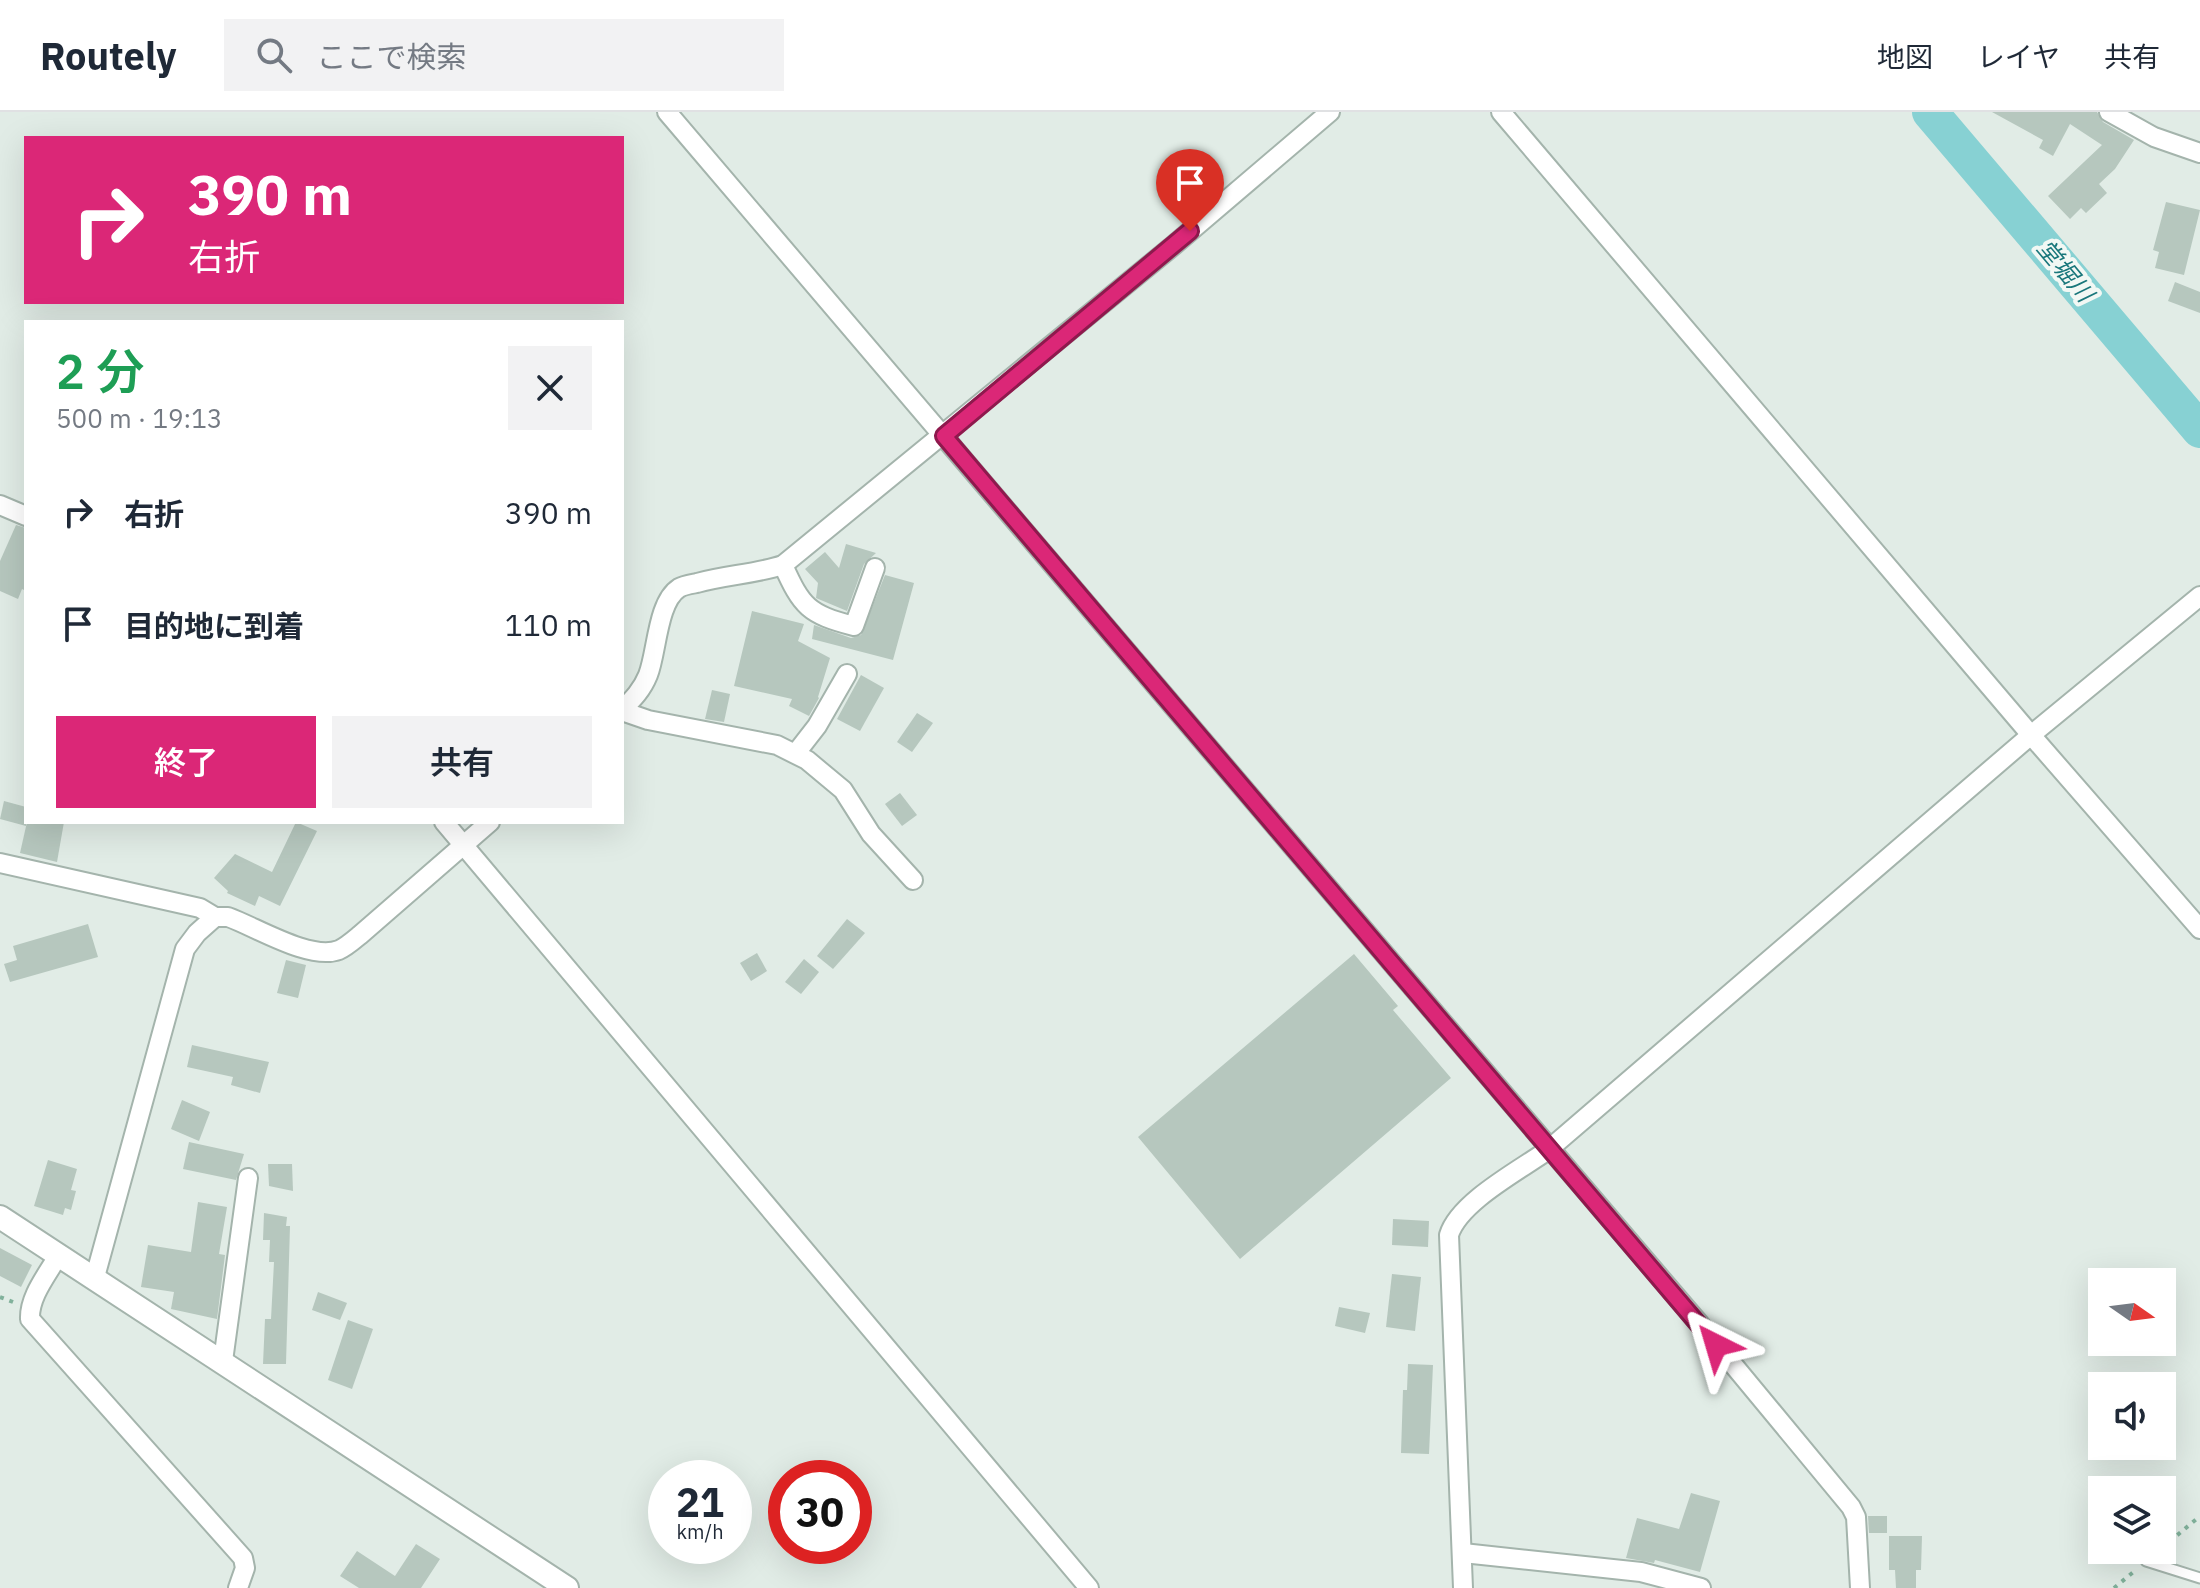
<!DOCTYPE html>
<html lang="ja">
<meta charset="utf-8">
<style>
:root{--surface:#fff;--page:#f2f2f3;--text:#1f2937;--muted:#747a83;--line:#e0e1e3;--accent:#db2777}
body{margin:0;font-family:"IBM Plex Sans","Noto Sans JP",sans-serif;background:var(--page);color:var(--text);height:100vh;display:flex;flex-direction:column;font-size:30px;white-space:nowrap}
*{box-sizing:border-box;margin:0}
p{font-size:26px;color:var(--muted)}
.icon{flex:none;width:44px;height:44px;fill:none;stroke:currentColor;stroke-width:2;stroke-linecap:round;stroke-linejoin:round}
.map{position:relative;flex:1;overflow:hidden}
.panel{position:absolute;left:24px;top:208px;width:600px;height:504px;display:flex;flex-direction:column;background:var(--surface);border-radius:0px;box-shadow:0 8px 32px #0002}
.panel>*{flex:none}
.guide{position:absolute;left:24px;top:24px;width:600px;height:168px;border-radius:0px;box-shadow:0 8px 32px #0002;background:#db2777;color:#fff;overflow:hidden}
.needle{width:52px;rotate:104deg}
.controls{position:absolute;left:2088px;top:1156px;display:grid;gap:16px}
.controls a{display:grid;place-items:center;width:88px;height:88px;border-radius:0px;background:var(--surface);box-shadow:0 8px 32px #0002;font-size:40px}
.speed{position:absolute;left:648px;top:1348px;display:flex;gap:16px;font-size:40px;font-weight:700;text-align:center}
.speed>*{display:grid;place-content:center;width:104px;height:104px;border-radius:50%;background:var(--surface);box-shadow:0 8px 32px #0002;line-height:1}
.speed small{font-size:20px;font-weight:400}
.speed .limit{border:12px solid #d22;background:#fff;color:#111}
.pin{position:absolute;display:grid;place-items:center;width:68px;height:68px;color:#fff;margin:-82px -34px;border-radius:50% 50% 50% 0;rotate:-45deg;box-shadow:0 0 8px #0007}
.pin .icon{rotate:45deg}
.me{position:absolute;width:88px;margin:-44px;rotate:320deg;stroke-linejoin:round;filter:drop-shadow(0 0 6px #0008)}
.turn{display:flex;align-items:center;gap:28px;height:168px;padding:0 32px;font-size:36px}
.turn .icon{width:104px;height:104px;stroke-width:2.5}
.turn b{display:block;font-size:56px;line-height:68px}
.round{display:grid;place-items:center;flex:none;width:84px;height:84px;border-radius:0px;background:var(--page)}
.summary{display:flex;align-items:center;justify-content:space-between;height:136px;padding:0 32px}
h1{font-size:48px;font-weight:600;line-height:60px;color:#1e9e55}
.primary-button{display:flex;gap:16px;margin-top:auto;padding:16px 32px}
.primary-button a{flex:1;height:92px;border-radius:0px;background:var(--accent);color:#fff;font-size:32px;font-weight:600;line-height:92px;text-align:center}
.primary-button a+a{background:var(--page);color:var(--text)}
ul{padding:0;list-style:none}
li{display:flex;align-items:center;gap:24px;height:112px;padding:0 32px}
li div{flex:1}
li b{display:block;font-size:30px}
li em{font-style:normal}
header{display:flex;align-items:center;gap:48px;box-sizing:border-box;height:112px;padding:0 40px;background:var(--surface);border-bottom:2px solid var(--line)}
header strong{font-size:38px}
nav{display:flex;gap:44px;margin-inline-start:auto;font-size:28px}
.search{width:560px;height:72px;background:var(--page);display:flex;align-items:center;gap:20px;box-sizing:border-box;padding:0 28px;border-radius:0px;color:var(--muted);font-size:30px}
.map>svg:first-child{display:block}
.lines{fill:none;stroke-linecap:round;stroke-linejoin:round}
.river{stroke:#87d1d3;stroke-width:36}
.building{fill:#b6c7be}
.service-casing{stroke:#a4b4ac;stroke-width:13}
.minor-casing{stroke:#a4b4ac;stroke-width:22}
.tertiary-casing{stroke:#a4b4ac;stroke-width:26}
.path{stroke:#81b19b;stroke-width:4;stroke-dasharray:4 6;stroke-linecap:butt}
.service{stroke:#fff;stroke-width:9}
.minor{stroke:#fff;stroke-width:18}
.tertiary{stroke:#fff;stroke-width:22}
.route-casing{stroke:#8e194d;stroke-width:20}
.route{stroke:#db2777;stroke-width:14}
.labels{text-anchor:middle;stroke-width:8;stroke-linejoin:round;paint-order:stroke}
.water-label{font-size:24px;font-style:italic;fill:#19777b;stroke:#f2f8f4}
</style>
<header>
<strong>Routely</strong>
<div class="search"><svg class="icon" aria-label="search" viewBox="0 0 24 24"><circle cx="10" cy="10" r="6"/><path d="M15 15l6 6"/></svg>ここで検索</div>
<nav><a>地図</a><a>レイヤ</a><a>共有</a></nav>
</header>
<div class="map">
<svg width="2200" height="1476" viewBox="0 0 2200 1476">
<rect width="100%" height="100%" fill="#e1ece6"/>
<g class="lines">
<polyline class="river" points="1930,0 2200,318"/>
</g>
<g class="building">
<polygon points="1992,0 2097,0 2103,10 2134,28 2115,57 2099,72 2107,81 2086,101 2081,96 2070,107 2048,84 2102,33 2070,12 2053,44 2039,36 2043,28"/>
<polygon points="2166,90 2200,98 2184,163 2155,156 2159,140 2153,138"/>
<polygon points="2175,170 2200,180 2200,201 2168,189"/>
<polygon points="16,413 26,416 26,479 22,477 18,487 0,479 0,449"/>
<polygon points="846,432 876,441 864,452 847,499 816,486 818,471 805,457 825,440 839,456"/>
<polygon points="885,463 914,471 893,548 812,527 814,513 851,526 861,523"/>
<polygon points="752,499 804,512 798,529 830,546 818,585 819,586 809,604 789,594 792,587 734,574"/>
<polygon points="861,563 884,576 860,619 837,607"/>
<polygon points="712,578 730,582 724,610 705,607"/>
<polygon points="917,601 933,611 912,640 897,630"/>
<polygon points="900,681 917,703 902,714 885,692"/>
<polygon points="4,689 26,695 26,714 0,707"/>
<polygon points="27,710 64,710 57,750 20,741"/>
<polygon points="296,710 317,719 280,794 259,784 255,794 227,781 228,779 214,766 235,742 272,760"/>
<polygon points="847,807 865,821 833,857 817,844"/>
<polygon points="88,812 98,845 10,870 4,852 17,848 13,834"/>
<polygon points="757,841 767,859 751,869 740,851"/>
<polygon points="1354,842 1398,894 1393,898 1451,966 1240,1147 1138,1025"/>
<polygon points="804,847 819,860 801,882 785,870"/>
<polygon points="286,848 306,853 298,886 277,881"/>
<polygon points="192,933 269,950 260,981 231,973 233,965 187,955"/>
<polygon points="182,988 210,1000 199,1029 171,1017"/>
<polygon points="189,1030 244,1042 236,1068 183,1057"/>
<polygon points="48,1048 77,1057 71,1078 76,1079 71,1098 65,1096 63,1103 34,1094"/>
<polygon points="268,1052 292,1052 293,1079 269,1074"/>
<polygon points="198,1090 227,1095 219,1142 225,1143 217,1207 171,1197 174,1180 141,1175 148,1133 191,1140"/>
<polygon points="264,1101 287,1105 286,1114 290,1114 286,1252 263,1252 265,1207 271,1207 274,1150 269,1150 270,1128 263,1128"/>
<polygon points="1393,1107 1429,1109 1428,1135 1392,1133"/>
<polygon points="0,1136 32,1153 21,1175 0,1164"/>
<polygon points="1392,1162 1421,1165 1415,1219 1386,1215"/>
<polygon points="318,1180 347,1191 340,1208 312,1198"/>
<polygon points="1339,1195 1370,1201 1365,1221 1335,1214"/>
<polygon points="348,1208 373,1217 352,1277 328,1268"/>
<polygon points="1408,1252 1433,1253 1429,1342 1401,1341 1403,1278 1407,1278"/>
<polygon points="1691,1381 1720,1389 1700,1460 1655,1448 1654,1451 1626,1446 1637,1406 1679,1417"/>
<polygon points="1868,1404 1887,1404 1887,1421 1869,1421"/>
<polygon points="1889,1424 1922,1424 1921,1458 1916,1458 1916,1476 1896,1476 1895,1458 1889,1458"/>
<polygon points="416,1432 440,1447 421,1476 359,1476 340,1464 357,1439 395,1464"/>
</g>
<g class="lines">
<defs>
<polyline id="service" points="2146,1449 2200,1466"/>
<g id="minor">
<polyline points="667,0 1697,1209 1851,1395 1856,1405 1860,1476"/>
<polyline points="1501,0 2031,623 2200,817"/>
<polyline points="2109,0 2154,25 2200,41"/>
<polyline points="0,393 26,404"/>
<path d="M783 453C802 495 808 502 854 514L875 456"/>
<path d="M622 598C633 587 642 578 648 563 657 541 657 490 679 476 684 473 692 472 697 471 726 463 755 462 783 453L1174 133 1330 0"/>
<polyline points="622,599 648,608 777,633 807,648 843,678 871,722 913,768"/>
<polyline points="796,641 817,614 847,562"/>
<polyline points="444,710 1089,1476"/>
<path d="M0 751 200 796 215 805H228C256 815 310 849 339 838 346 835 354 828 360 823L490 710"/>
<path d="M59 1142C48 1162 29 1184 30 1207L243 1446 245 1456 238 1476"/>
<polyline points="95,1165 185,837 197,821 215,805"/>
<polyline points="223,1249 248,1066"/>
<polyline points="1463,1441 1641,1460 1701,1476"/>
<path d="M1463 1476 1449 1123C1459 1090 1520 1058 1548 1038L2031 623 2200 484"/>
</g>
<polyline id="tertiary" points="0,1105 567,1476"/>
</defs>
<use href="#service" class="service-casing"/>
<use href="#minor" class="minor-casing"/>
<use href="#tertiary" class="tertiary-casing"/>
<g class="path">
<polyline points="0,1185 13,1190"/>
<polyline points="2162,1436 2200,1404"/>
<polyline points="2114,1476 2137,1457"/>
</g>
<use href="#service" class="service"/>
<use href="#minor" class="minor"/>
<use href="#tertiary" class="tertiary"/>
</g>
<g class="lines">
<defs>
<polyline id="route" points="1190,119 944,324 1716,1233"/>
</defs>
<use href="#route" class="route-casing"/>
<use href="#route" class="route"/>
</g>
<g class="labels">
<g class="water-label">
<text transform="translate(2065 159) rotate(50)" y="8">堂堀川</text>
</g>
</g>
</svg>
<div class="controls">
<a><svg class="needle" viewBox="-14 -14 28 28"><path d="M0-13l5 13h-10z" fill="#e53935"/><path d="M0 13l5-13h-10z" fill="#747a83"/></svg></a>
<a><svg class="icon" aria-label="sound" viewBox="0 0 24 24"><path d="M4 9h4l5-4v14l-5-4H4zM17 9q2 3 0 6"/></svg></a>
<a><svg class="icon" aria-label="layers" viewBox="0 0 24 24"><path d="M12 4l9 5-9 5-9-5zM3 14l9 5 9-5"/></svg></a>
</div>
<div class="speed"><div>21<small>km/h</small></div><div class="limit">30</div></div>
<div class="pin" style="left:1190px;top:119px;background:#d93025"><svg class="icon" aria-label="arrive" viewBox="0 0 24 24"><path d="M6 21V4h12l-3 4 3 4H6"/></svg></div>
<svg class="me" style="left:1716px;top:1233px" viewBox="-20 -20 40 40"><path d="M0-17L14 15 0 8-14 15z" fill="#db2777" stroke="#fff" stroke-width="4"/></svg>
<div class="guide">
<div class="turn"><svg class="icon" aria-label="right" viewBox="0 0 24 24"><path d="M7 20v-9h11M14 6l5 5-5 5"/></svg><div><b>390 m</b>右折</div></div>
</div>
<section class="panel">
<div class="summary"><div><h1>2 分</h1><p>500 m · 19:13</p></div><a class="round"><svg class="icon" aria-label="close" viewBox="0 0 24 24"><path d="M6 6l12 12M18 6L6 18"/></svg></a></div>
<ul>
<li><svg class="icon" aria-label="right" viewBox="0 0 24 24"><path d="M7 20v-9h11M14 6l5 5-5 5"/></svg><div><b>右折</b></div><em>390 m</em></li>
<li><svg class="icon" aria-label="arrive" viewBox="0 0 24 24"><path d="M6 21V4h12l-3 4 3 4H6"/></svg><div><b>目的地に到着</b></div><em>110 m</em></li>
</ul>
<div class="primary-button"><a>終了</a><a>共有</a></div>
</section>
</div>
